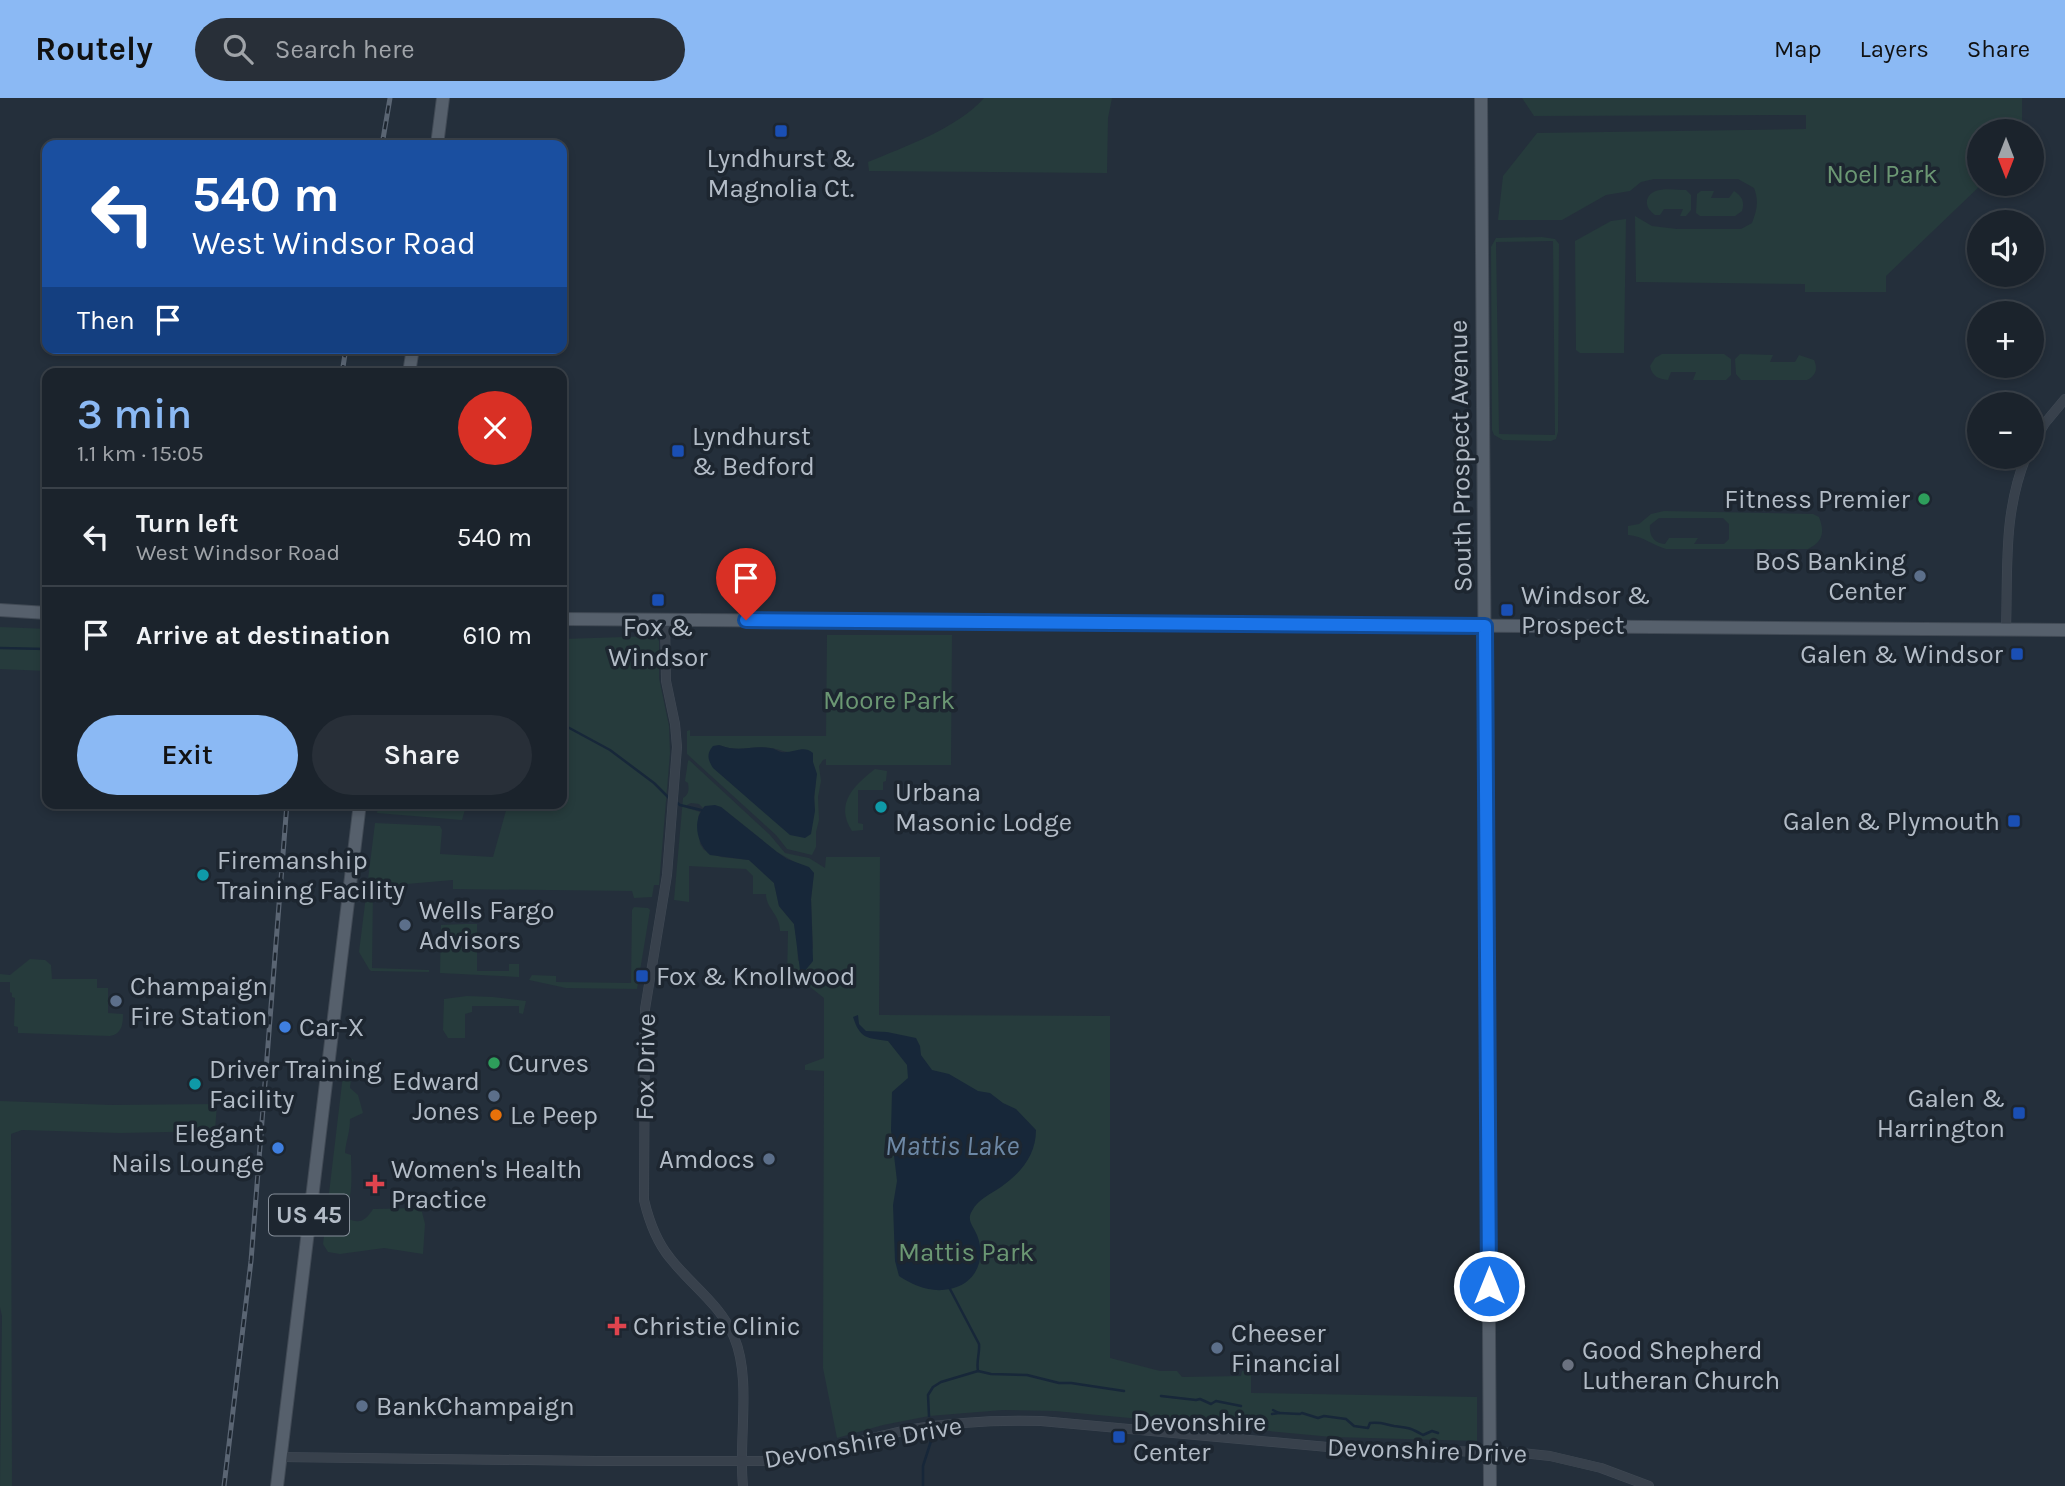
<!DOCTYPE html>
<meta charset="utf-8">
<style>
:root{--surface:#1b232c;--page:#282f38;--text:#f1f3f6;--muted:#a0a4a9;--line:#394048;--accent:#8bb9f4}
body{margin:0;font-family:Karla,sans-serif;background:var(--page);color:var(--text);height:100vh;display:flex;flex-direction:column;font-size:26px;white-space:nowrap}
*{box-sizing:border-box;margin:0}
p{font-size:23px;color:var(--muted)}
.icon{flex:none;width:38px;height:38px;fill:none;stroke:currentColor;stroke-width:2;stroke-linecap:round;stroke-linejoin:round}
.map{position:relative;flex:1;overflow:hidden}
.drawer{position:absolute;left:42px;top:270px;width:525px;height:441px;display:flex;flex-direction:column;background:var(--surface);border-radius:14px;box-shadow:0 4px 10px #0003,0 0 0 2px var(--line)}
.drawer>*{flex:none}
.top-card{position:absolute;left:42px;top:42px;width:525px;height:214px;border-radius:14px;box-shadow:0 4px 10px #0003,0 0 0 2px var(--line);background:#1a4fa0;color:#fff;overflow:hidden}
.needle{width:46px;rotate:180deg}
.tools{position:absolute;left:1967px;top:21px;display:grid;gap:14px}
.tools a{display:grid;place-items:center;width:77px;height:77px;border-radius:50%;background:var(--surface);box-shadow:0 4px 10px #0003,0 0 0 2px var(--line);font-size:35px}
.pin{position:absolute;display:grid;place-items:center;width:60px;height:60px;color:#fff;margin:-72px -30px;border-radius:50% 50% 50% 0;rotate:-45deg;box-shadow:0 0 7px #0007}
.pin .icon{rotate:45deg}
.me{position:absolute;width:77px;margin:-38px;rotate:0deg;stroke-linejoin:round;filter:drop-shadow(0 0 5px #0008)}
.turn{display:flex;align-items:center;gap:24px;height:147px;padding:0 35px;font-size:32px}
.turn .icon{width:91px;height:91px;stroke-width:2.5}
.turn b{display:block;font-size:49px;line-height:60px}
.then{display:flex;align-items:center;height:66px;padding:0 35px;background:#0003;gap:14px;font-size:26px}
.round{display:grid;place-items:center;flex:none;width:74px;height:74px;border-radius:37px;background:var(--page)}
.head{display:flex;align-items:center;justify-content:space-between;height:119px;padding:0 35px}
h1{font-size:42px;font-weight:600;line-height:52px;color:var(--accent)}
.action{display:flex;gap:14px;margin-top:auto;padding:14px 35px}
.action a{flex:1;height:80px;border-radius:42px;background:var(--accent);color:#111;font-size:28px;font-weight:600;line-height:80px;text-align:center}
.action a+a{background:var(--page);color:var(--text)}
ul{padding:0;list-style:none}
li{display:flex;align-items:center;gap:21px;height:98px;padding:0 35px;border-top:2px solid var(--line)}
li div{flex:1}
li b{display:block;font-size:26px}
li em{font-style:normal}
header{display:flex;align-items:center;gap:42px;box-sizing:border-box;height:98px;padding:0 35px;background:var(--accent);color:#111}
header strong{font-size:33px}
nav{display:flex;gap:38px;margin-inline-start:auto;font-size:24px}
.search{width:490px;height:63px;background:var(--page);display:flex;align-items:center;gap:18px;box-sizing:border-box;padding:0 24px;border-radius:38px;color:var(--muted);font-size:26px}
.map>svg:first-child{display:block}
.green{fill:#263b3c;fill-rule:evenodd}
.water{fill:#172739}
.lines{fill:none;stroke-linecap:round;stroke-linejoin:round}
.stream{stroke:#172739;stroke-width:2.5}
.minor-casing{stroke:#414a55;stroke-width:10}
.major-casing{stroke:#414a55;stroke-width:14}
.minor{stroke:#38414c;stroke-width:9}
.major{stroke:#56606c;stroke-width:12}
.rail-casing{stroke:#5a6573;stroke-width:5}
.rail{stroke:#1d2630;stroke-width:2.5;stroke-dasharray:8;stroke-linecap:butt}
.route-casing{stroke:#114b97;stroke-width:18}
.route{stroke:#1a73e8;stroke-width:12}
.transit-dot{fill:#1a4fb4;stroke:#1d2630;stroke-width:2.5}
.leisure-dot{fill:#2e9e5b;stroke:#1d2630;stroke-width:2.5}
.service-dot{fill:#5c6f8a;stroke:#1d2630;stroke-width:2.5}
.culture-dot{fill:#0f9aa8;stroke:#1d2630;stroke-width:2.5}
.shop-dot{fill:#3f7fe0;stroke:#1d2630;stroke-width:2.5}
.food-dot{fill:#e8710a;stroke:#1d2630;stroke-width:2.5}
.health-dot{fill:#e0444e;stroke:#1d2630;stroke-width:2.5}
.worship-dot{fill:#6b7280;stroke:#1d2630;stroke-width:2.5}
.labels{text-anchor:middle;stroke-width:7;stroke-linejoin:round;paint-order:stroke}
.shield{fill:#1d2630;stroke:#868f9a;stroke-width:2}
.shield-label{font-size:24px;font-weight:bold;fill:#b3bcc7}
.poi-label{font-size:26px;fill:#b3bcc7;stroke:#1d2630;text-anchor:start}
.park-label{font-size:26px;fill:#6b9773;stroke:#1d2630}
.street-label{font-size:26px;fill:#b3bcc7;stroke:#1d2630}
.water-label{font-size:28px;font-style:italic;fill:#6d88a5;stroke:#1d2630}
</style>
<header>
<strong>Routely</strong>
<div class="search"><svg class="icon" aria-label="search" viewBox="0 0 24 24"><circle cx="10" cy="10" r="6"/><path d="M15 15l6 6"/></svg>Search here</div>
<nav><a>Map</a><a>Layers</a><a>Share</a></nav>
</header>
<div class="map">
<svg width="2065" height="1388" viewBox="0 0 2065 1388">
<rect width="100%" height="100%" fill="#242f3b"/>
<g class="green">
<path d="M984 0H1112L1108 20 1107 75 869 73 868 64C904 49 958 30 984 0Z"/>
<path d="M1522 0H2022V33H1979V86H1982L1886 178V194H1805V186L1636 184 1635 118 1652 128 1677 131H1741L1752 125C1757 112 1759 103 1754 90L1738 81H1654L1641 84 1630 93 1606 97 1562 122H1498L1503 78 1537 35 1806 31V17L1534 18Z"/>
<path d="M1686 92 1691 97V112L1686 118H1680L1683 111H1664L1660 117H1655C1650 113 1646 109 1647 102 1651 87 1675 92 1686 92Z"/>
<path d="M1701 93H1714L1711 100H1729L1734 93C1742 98 1745 104 1742 113L1735 118H1700L1696 115 1697 96Z"/>
<polygon points="1626,121 1624,255 1580,255 1576,252 1575,143 1611,123"/>
<path d="M1542 139 1555 141 1559 146 1558 334 1556 341 1551 343 1503 342 1494 337 1492 332 1491 149 1496 140ZM1553 143 1555 337 1499 336 1496 144Z"/>
<path d="M1662 256H1724L1731 261V277L1726 282H1693L1696 274H1671L1668 282C1658 281 1652 278 1650 268L1655 260Z"/>
<path d="M1740 256 1773 257 1770 264H1795L1799 257 1814 262C1818 270 1816 278 1807 282H1741L1736 276 1735 261Z"/>
<path d="M1664 413 1813 416 1819 419C1825 434 1823 444 1808 451H1666C1652 447 1643 438 1628 437V428L1639 426 1651 416ZM1659 420H1723L1729 426V441L1724 446H1694L1698 440H1669L1665 446C1654 445 1649 438 1650 427Z"/>
<polygon points="0,529 47,531 47,573 0,571"/>
<path d="M827 537H952L951 667H826V661L823 662 819 668 821 683 818 699 819 722 816 734V749L812 757 787 751 776 737 687 656V633L690 632V638H826ZM719 647C740 655 750 647 770 650 783 651 787 658 802 651 825 679 812 682 815 713Z"/>
<polygon points="656,538 659,543 659,580 669,628 670,655 659,787 654,787 652,799 634,800 632,793 453,791 453,782 384,788 383,792 373,792 372,870 429,872 429,874 371,873 369,871 359,854 375,725 440,728 442,732 440,756 493,759 507,709 516,711 518,705 562,705 562,541"/>
<path d="M689 662 770 737 785 755 809 760 825 770 826 759H880L879 917 1110 918V1260L1160 1273H1177L1182 1279 1241 1278 1242 1273H1247L1251 1276V1295L1477 1299V1343L1332 1339 1055 1313 1003 1312 929 1318 883 1327 837 1340 823 1270 824 973 805 972V967L824 960V900L809 888H787V885H776V883H787L788 833H780C780 816 766 811 766 796H753V778L746 771 689 768V804L674 802 683 700C689 696 689 692 688 685L685 683 688 663ZM691 705 699 706 703 710 705 708 721 709 777 754 814 775 811 801 813 850 798 863 797 843 794 826 779 808 774 785 749 762 721 759 704 752 700 746 698 719 700 714 687 710V707Z"/>
<path d="M875 671 887 673 886 683 883 684V692H858V725L863 726V732L852 733C834 705 855 687 875 671Z"/>
<polygon points="379,705 458,705 466,708 462,722 377,715"/>
<polygon points="634,809 648,810 650,812 637,891 566,890 529,882 532,877 556,878 556,884 631,885 632,812"/>
<polygon points="465,826 477,826 477,873 509,873 509,866 519,866 519,879 440,875 441,827"/>
<path d="M30 861 45 862 51 867 52 881H97V890H108V915L123 916C123 926 122 936 110 938L18 935V929L14 928 15 900 12 899V895L10 894V884H0V876L10 877Z"/>
<polygon points="467,898 493,899 526,903 523,916 519,915 519,908 472,908 472,914 465,916 465,940 448,940 443,932 444,901"/>
<path d="M345 960 353 961 350 990 358 997 363 1015 350 1021C350 1035 346 1042 345 1055L351 1057C351 1074 354 1097 345 1112L347 1120C360 1127 366 1122 373 1111L421 1110 425 1126 423 1156 384 1150 340 1156 328 1154 323 1146Z"/>
<polygon points="0,1003 111,1007 217,1006 215,1033 120,1035 22,1032 11,1036 12,1388 0,1388 2,1218 0,1209"/>
</g>
<g class="water">
<path d="M719 647C740 655 750 647 770 650 774 650 777 653 781 654 793 656 803 646 813 655V664L817 676 814 699 815 713 811 736 805 740 790 737 713 670C708 662 706 656 713 648Z"/>
<path d="M715 707 721 709 777 754 787 761 809 769 814 775 811 801 813 863 804 874 800 872 794 826 779 808 774 785 749 762 710 757C696 745 692 722 705 708Z"/>
<path d="M858 917 859 926 866 933 887 934 916 940 920 948 921 957 932 972 949 976 978 993 990 995 1003 1005 1016 1011 1036 1032C1036 1057 1021 1075 1001 1089 991 1096 978 1101 972 1113 966 1122 974 1129 977 1137 987 1162 975 1186 950 1191 931 1195 914 1188 899 1178L895 1163 893 1107 897 1083 891 1032 892 994 908 980 907 967 888 943C867 940 860 941 853 919Z"/>
</g>
<g class="lines">
<g class="stream">
<polyline points="0,550 47,551"/>
<polyline points="562,626 610,652 654,685 669,700"/>
<polyline points="675,703 680,707 701,712"/>
<path d="M950 1191 979 1246C980 1255 976 1263 978 1273"/>
<polyline points="1161,1298 1196,1302 1200,1301 1211,1306 1216,1303 1241,1308"/>
<path d="M1273 1312 1279 1315 1300 1316 1302 1315 1318 1320 1324 1318 1346 1321 1354 1328 1368 1330 1370 1325C1383 1324 1383 1326 1394 1328 1409 1330 1409 1329 1423 1337L1432 1333 1438 1335"/>
<polyline points="1272,1316 1279,1315"/>
<polyline points="929,1318 928,1297 933,1289 941,1284 978,1273 991,1276 1027,1277 1059,1285 1071,1285 1124,1293"/>
<polyline points="923,1388 923,1368 932,1340"/>
</g>
<defs>
<g id="minor">
<polyline points="2032,347 2045,325 2065,301"/>
<path d="M665 522 666 583 675 626 677 649 667 777 645 911 644 1102C649 1123 656 1143 670 1160 691 1187 721 1207 734 1239 752 1281 738 1342 743 1388"/>
<path d="M2006 531C2008 471 2003 415 2026 359"/>
<path d="M281 1359 597 1363H767C817 1358 864 1340 913 1331 955 1324 999 1322 1041 1323L1339 1350 1522 1355 1550 1358 1601 1370 1649 1388"/>
</g>
<g id="major">
<polyline points="1481,0 1490,1388"/>
<polyline points="437,47 443,0"/>
<polyline points="409,275 413,250"/>
<polyline points="0,512 47,515"/>
<polyline points="562,521 2065,532"/>
<polyline points="277,1388 360,705"/>
</g>
</defs>
<use href="#minor" class="minor-casing"/>
<use href="#major" class="major-casing"/>
<use href="#minor" class="minor"/>
<use href="#major" class="major"/>
<defs>
<g id="rail">
<polyline points="382,47 390,0"/>
<polyline points="342,275 346,250"/>
<polyline points="224,1388 251,1163 287,705"/>
</g>
</defs>
<use href="#rail" class="rail-casing"/>
<use href="#rail" class="rail"/>
</g>
<g class="lines">
<defs>
<polyline id="route" points="746,522 1485,528 1489,1188"/>
</defs>
<use href="#route" class="route-casing"/>
<use href="#route" class="route"/>
</g>
<g class="transit-dot">
<rect x="774" y="26" width="14" height="14" rx="3.5"/>
<rect x="671" y="346" width="14" height="14" rx="3.5"/>
<rect x="651" y="495" width="14" height="14" rx="3.5"/>
<rect x="1500" y="505" width="14" height="14" rx="3.5"/>
<rect x="2010" y="549" width="14" height="14" rx="3.5"/>
<rect x="2007" y="716" width="14" height="14" rx="3.5"/>
<rect x="635" y="871" width="14" height="14" rx="3.5"/>
<rect x="2012" y="1008" width="14" height="14" rx="3.5"/>
<rect x="1112" y="1332" width="14" height="14" rx="3.5"/>
</g>
<g class="leisure-dot">
<circle cx="1924" cy="401" r="7"/>
<circle cx="494" cy="965" r="7"/>
</g>
<g class="service-dot">
<circle cx="1920" cy="478" r="7"/>
<circle cx="405" cy="827" r="7"/>
<circle cx="116" cy="903" r="7"/>
<circle cx="494" cy="998" r="7"/>
<circle cx="769" cy="1061" r="7"/>
<circle cx="1217" cy="1250" r="7"/>
<circle cx="362" cy="1308" r="7"/>
</g>
<g class="culture-dot">
<circle cx="881" cy="709" r="7"/>
<circle cx="203" cy="777" r="7"/>
<circle cx="195" cy="986" r="7"/>
</g>
<g class="shop-dot">
<circle cx="285" cy="929" r="7"/>
<circle cx="278" cy="1050" r="7"/>
</g>
<circle class="food-dot" cx="496" cy="1017" r="7"/>
<g class="health-dot">
<path d="M371.5 1075.5h7v7h7v7h-7v7h-7v-7h-7v-7h7z"/>
<path d="M613.5 1217.5h7v7h7v7h-7v7h-7v-7h-7v-7h7z"/>
</g>
<circle class="worship-dot" cx="1568" cy="1267" r="7"/>
<g class="labels">
<rect class="shield" x="269" y="1096.5" width="80" height="41" rx="5"/>
<g class="shield-label">
<text x="309" y="1125">US 45</text>
</g>
<g class="poi-label">
<text x="781" y="69" text-anchor="middle">Lyndhurst &amp;<tspan x="781" dy="30">Magnolia Ct.</tspan></text>
<text x="692" y="347">Lyndhurst<tspan x="692" dy="30">&amp; Bedford</tspan></text>
<text x="1910" y="410" text-anchor="end">Fitness Premier</text>
<text x="1906" y="472" text-anchor="end">BoS Banking<tspan x="1906" dy="30">Center</tspan></text>
<text x="1521" y="506">Windsor &amp;<tspan x="1521" dy="30">Prospect</tspan></text>
<text x="658" y="538" text-anchor="middle">Fox &amp;<tspan x="658" dy="30">Windsor</tspan></text>
<text x="2003" y="565" text-anchor="end">Galen &amp; Windsor</text>
<text x="895" y="703">Urbana<tspan x="895" dy="30">Masonic Lodge</tspan></text>
<text x="2000" y="732" text-anchor="end">Galen &amp; Plymouth</text>
<text x="217" y="771">Firemanship<tspan x="217" dy="30">Training Facility</tspan></text>
<text x="419" y="821">Wells Fargo<tspan x="419" dy="30">Advisors</tspan></text>
<text x="656" y="887">Fox &amp; Knollwood</text>
<text x="130" y="897">Champaign<tspan x="130" dy="30">Fire Station</tspan></text>
<text x="299" y="938">Car-X</text>
<text x="508" y="974">Curves</text>
<text x="209" y="980">Driver Training<tspan x="209" dy="30">Facility</tspan></text>
<text x="480" y="992" text-anchor="end">Edward<tspan x="480" dy="30">Jones</tspan></text>
<text x="2005" y="1009" text-anchor="end">Galen &amp;<tspan x="2005" dy="30">Harrington</tspan></text>
<text x="510" y="1026">Le Peep</text>
<text x="264" y="1044" text-anchor="end">Elegant<tspan x="264" dy="30">Nails Lounge</tspan></text>
<text x="755" y="1070" text-anchor="end">Amdocs</text>
<text x="391" y="1080">Women's Health<tspan x="391" dy="30">Practice</tspan></text>
<text x="633" y="1237">Christie Clinic</text>
<text x="1231" y="1244">Cheeser<tspan x="1231" dy="30">Financial</tspan></text>
<text x="1582" y="1261">Good Shepherd<tspan x="1582" dy="30">Lutheran Church</tspan></text>
<text x="376" y="1317">BankChampaign</text>
<text x="1133" y="1333">Devonshire<tspan x="1133" dy="30">Center</tspan></text>
</g>
<g class="park-label">
<text x="1882" y="85">Noel Park</text>
<text x="889" y="611">Moore Park</text>
<text x="966" y="1163">Mattis Park</text>
</g>
<g class="street-label">
<text transform="translate(1460 358) rotate(-91)" y="9">South Prospect Avenue</text>
<text transform="translate(645 969) rotate(-89)" y="9">Fox Drive</text>
<text transform="translate(863 1344) rotate(-10)" y="9">Devonshire Drive</text>
<text transform="translate(1427 1352) rotate(2)" y="9">Devonshire Drive</text>
</g>
<g class="water-label">
<text x="952" y="1057">Mattis Lake</text>
</g>
</g>
</svg>
<div class="tools">
<a><svg class="needle" viewBox="-14 -14 28 28"><path d="M0-13l5 13h-10z" fill="#e53935"/><path d="M0 13l5-13h-10z" fill="#a0a4a9"/></svg></a>
<a><svg class="icon" aria-label="sound" viewBox="0 0 24 24"><path d="M4 9h4l5-4v14l-5-4H4zM17 9q2 3 0 6"/></svg></a>
<a>+</a>
<a>−</a>
</div>
<div class="pin" style="left:746px;top:522px;background:#d93025"><svg class="icon" aria-label="arrive" viewBox="0 0 24 24"><path d="M6 21V4h12l-3 4 3 4H6"/></svg></div>
<svg class="me" style="left:1489px;top:1188px" viewBox="-20 -20 40 40"><circle r="17" fill="#1a73e8" stroke="#fff" stroke-width="3"/><path d="M0-11L8 9 0 5-8 9z" fill="#fff"/></svg>
<div class="top-card">
<div class="turn"><svg class="icon" aria-label="left" viewBox="0 0 24 24"><path d="M17 20v-9H6M10 6l-5 5 5 5"/></svg><div><b>540 m</b>West Windsor Road</div></div>
<div class="then">Then<svg class="icon" aria-label="arrive" viewBox="0 0 24 24"><path d="M6 21V4h12l-3 4 3 4H6"/></svg></div>
</div>
<section class="drawer">
<div class="head"><div><h1>3 min</h1><p>1.1 km · 15:05</p></div><a class="round" style="background:#d93025;color:#fff"><svg class="icon" aria-label="close" viewBox="0 0 24 24"><path d="M6 6l12 12M18 6L6 18"/></svg></a></div>
<ul>
<li><svg class="icon" aria-label="left" viewBox="0 0 24 24"><path d="M17 20v-9H6M10 6l-5 5 5 5"/></svg><div><b>Turn left</b><p>West Windsor Road</p></div><em>540 m</em></li>
<li><svg class="icon" aria-label="arrive" viewBox="0 0 24 24"><path d="M6 21V4h12l-3 4 3 4H6"/></svg><div><b>Arrive at destination</b></div><em>610 m</em></li>
</ul>
<div class="action"><a>Exit</a><a>Share</a></div>
</section>
</div>
